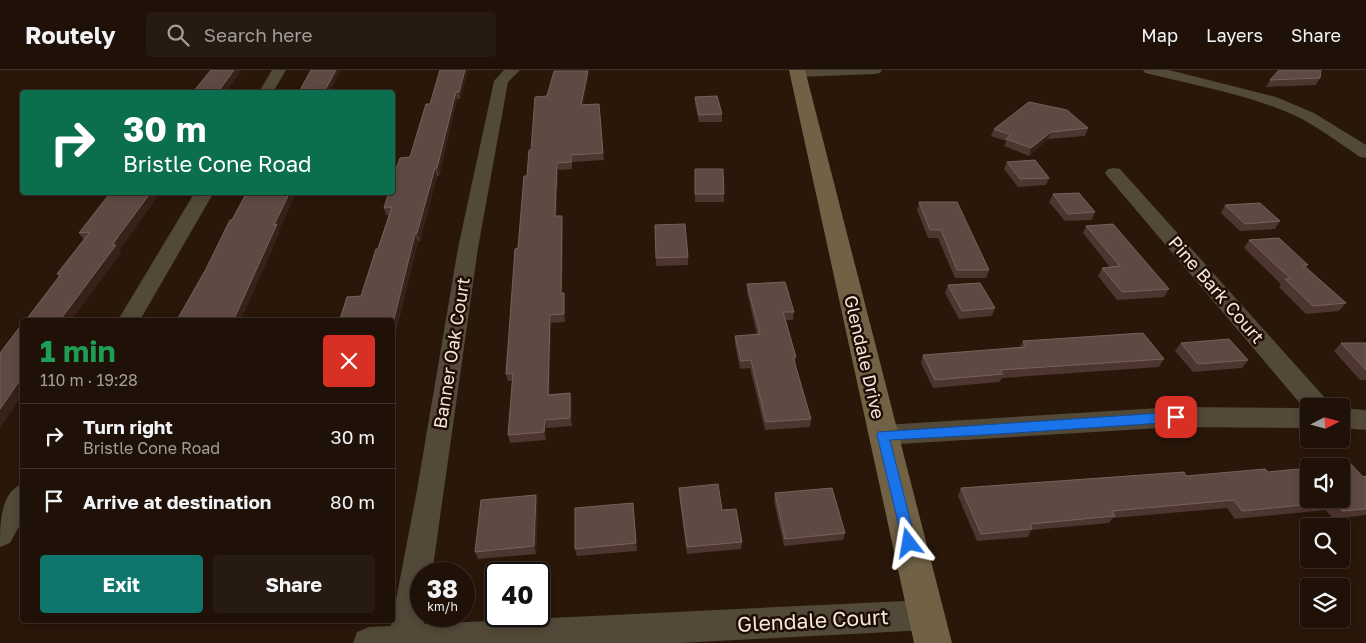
<!DOCTYPE html>
<meta charset="utf-8">
<style>
:root{--surface:#1f1107;--page:#271a11;--text:#f1f3f6;--muted:#a19d9b;--line:#3c3128;--accent:#0f766e}
body{margin:0;font-family:"Golos Text",sans-serif;background:var(--page);color:var(--text);height:100vh;display:flex;flex-direction:column;font-size:19px;white-space:nowrap}
*{box-sizing:border-box;margin:0}
p{font-size:16px;color:var(--muted)}
.icon{flex:none;width:28px;height:28px;fill:none;stroke:currentColor;stroke-width:2;stroke-linecap:round;stroke-linejoin:round}
.map{position:relative;flex:1;overflow:hidden}
.sheet{position:absolute;left:20px;top:248px;width:375px;height:305px;display:flex;flex-direction:column;background:var(--surface);border-radius:5px;box-shadow:0 2px 8px #0003,0 0 0 1px var(--line)}
.sheet>*{flex:none}
.hud{position:absolute;left:20px;top:20px;width:375px;height:105px;border-radius:5px;box-shadow:0 2px 8px #0003,0 0 0 1px var(--line);background:#0b6e4f;color:#fff;overflow:hidden}
.needle{width:32px;rotate:84deg}
.buttons{position:absolute;left:1300px;top:328px;display:grid;gap:10px}
.buttons a{display:grid;place-items:center;width:50px;height:50px;border-radius:5px;background:var(--surface);box-shadow:0 2px 8px #0003,0 0 0 1px var(--line);font-size:25px}
.speed{position:absolute;left:410px;top:492px;display:flex;gap:10px;font-size:25px;font-weight:700;text-align:center}
.speed>*{display:grid;place-content:center;width:65px;height:65px;border-radius:50%;background:var(--surface);box-shadow:0 2px 8px #0003,0 0 0 1px var(--line);line-height:1}
.speed small{font-size:12px;font-weight:400}
.speed .limit{border:2px solid #111;border-radius:8px;background:#fff;color:#111}
.pin{position:absolute;display:grid;place-items:center;width:42px;height:42px;color:#fff;margin:-21px;border-radius:10px;box-shadow:0 2px 8px #0006}
.me{position:absolute;width:55px;margin:-28px;rotate:346deg;stroke-linejoin:round;filter:drop-shadow(0 0 4px #0008)}
.turn{display:flex;align-items:center;gap:18px;height:105px;padding:0 20px;font-size:22px}
.turn .icon{width:65px;height:65px;stroke-width:2.5}
.turn b{display:block;font-size:35px;line-height:42px}
.round{display:grid;place-items:center;flex:none;width:52px;height:52px;border-radius:5px;background:var(--page)}
.summary{display:flex;align-items:center;justify-content:space-between;height:85px;padding:0 20px}
h1{font-size:30px;font-weight:700;line-height:38px;color:#1e9e55}
.primary-button{display:flex;gap:10px;margin-top:auto;padding:10px 20px}
.primary-button a{flex:1;height:58px;border-radius:5px;background:var(--accent);color:#fff;font-size:20px;font-weight:700;line-height:58px;text-align:center}
.primary-button a+a{background:var(--page);color:var(--text)}
ul{padding:0;list-style:none}
li{display:flex;align-items:center;gap:15px;height:65px;padding:0 20px;border-top:1px solid var(--line)}
li div{flex:1}
li b{display:block;font-size:19px}
li em{font-style:normal}
header{display:flex;align-items:center;gap:30px;box-sizing:border-box;height:70px;padding:0 25px;background:var(--surface);border-bottom:1px solid var(--line)}
header strong{font-size:24px}
nav{display:flex;gap:28px;margin-inline-start:auto;font-size:18px}
.search{width:350px;height:45px;background:var(--page);display:flex;align-items:center;gap:12px;box-sizing:border-box;padding:0 18px;border-radius:5px;color:var(--muted);font-size:19px}
.map>svg:first-child{display:block}
.lines{fill:none;stroke-linecap:round;stroke-linejoin:round}
.street{fill:#524938;fill-rule:evenodd}
.secondary{fill:#716246;fill-rule:evenodd}
.wall{fill:#4d3530}
.shaded-wall{fill:#372119}
.building{fill:#5f4943;stroke:#76625b}
.route{fill:#1a73e8;stroke:#114b97}
.labels{text-anchor:middle;stroke-width:5;stroke-linejoin:round;paint-order:stroke}
.street-label{font-size:18px;fill:#f5e8df;stroke:#1f0e03}
.near-street-label{font-size:21px;fill:#f5e8df;stroke:#1f0e03}
</style>
<header>
<strong>Routely</strong>
<div class="search"><svg class="icon" aria-label="search" viewBox="0 0 24 24"><circle cx="10" cy="10" r="6"/><path d="M15 15l6 6"/></svg>Search here</div>
<nav><a>Map</a><a>Layers</a><a>Share</a></nav>
</header>
<div class="map">
<svg width="1366" height="573" viewBox="0 0 1366 573">
<rect width="100%" height="100%" fill="#291709"/>
<g class="lines">
<g class="street">
<polygon points="272,0 286,0 273,22 259,22"/>
<polygon points="504,0 520,0 508,12 478,178 432,504 421,504 421,546 425,546 424,554 927,530 938,534 943,545 938,556 927,560 680,573 353,573 357,562 369,557 391,556 417,420 458,178 494,11"/>
<polygon points="793,0 882,0 880,3 875,4 798,7 793,6 791,3"/>
<path d="M1143 0H1169L1276 27 1314 43 1366 75V88L1360 87C1341 74 1322 60 1302 49 1253 25 1198 16 1145 3Z"/>
<polygon points="1114,98 1120,99 1326,329 1330,336 1309,336 1309,358 1176,357 883,375 874,372 870,365 874,358 883,355 1176,337 1304,338 1108,107 1105,103 1108,99"/>
<polygon points="195,122 214,122 140,250 118,250"/>
<polygon points="1341,338 1366,340 1366,360 1341,358"/>
<path d="M22 414V451L10 473 0 477C0 454 0 423 22 414Z"/>
</g>
<polygon class="secondary" points="789,0 805,0 952,573 914,573"/>
</g>
<g class="wall">
<polygon points="440,0 468,0 460,29 457,29 439,106 437,106 420,171 418,171 392,278 392,250 341,250 340,249 361,226 389,145 386,145 384,138 410,87 430,34"/>
<polygon points="588,1 588,7 583,35 599,34 604,90 572,92 572,99 558,100 556,146 563,153 562,223 564,223 565,231 565,252 551,253 549,324 570,323 572,331 572,356 546,358 546,370 510,373 508,365 512,311 508,311 506,304 518,178 531,80 547,26"/>
<polygon points="1320,8 1316,15 1266,17 1270,10"/>
<polygon points="695,27 722,44 722,52 699,52 695,34"/>
<polygon points="1088,58 1085,66 1048,69 1029,86 1004,76 1006,71 991,66 994,59"/>
<polygon points="1007,92 1049,108 1046,115 1018,117 1004,99"/>
<polygon points="695,99 724,124 724,132 695,132"/>
<polygon points="111,122 119,181 121,183 59,207 57,204 84,170 79,163"/>
<polygon points="1053,124 1095,142 1092,150 1065,151 1049,132"/>
<polygon points="919,132 989,200 986,208 955,208 938,168 928,168 917,140"/>
<polygon points="1225,135 1280,151 1275,159 1240,161 1221,143"/>
<polygon points="655,155 688,187 688,195 656,196"/>
<polygon points="1086,156 1169,219 1164,227 1117,230 1098,206 1102,198 1110,197 1083,163"/>
<polygon points="1249,170 1308,195 1306,197 1346,233 1339,241 1306,244 1279,217 1281,214 1244,178"/>
<polygon points="747,214 794,242 793,250 786,250 796,287 795,295 811,349 810,357 765,360 750,298 740,299 735,274 735,266 757,265 747,222"/>
<polygon points="948,215 995,238 992,246 959,249 945,223"/>
<polygon points="1023,271 1164,289 1159,297 1002,308 999,312 933,318 921,293 923,285 1020,277"/>
<polygon points="1181,273 1248,290 1242,298 1193,302 1175,281"/>
<polygon points="1341,273 1366,273 1366,310 1360,310 1334,281"/>
<polygon points="1268,402 1366,406 1366,445 1333,449 1326,440 1235,449 1227,438 1113,448 1109,453 1031,460 1028,467 977,471 958,426 961,418"/>
<polygon points="679,418 722,440 742,472 741,479 687,484 679,425"/>
<polygon points="775,423 845,463 843,470 784,476 774,431"/>
<polygon points="536,425 538,433 536,484 478,489 475,482"/>
<polygon points="633,433 637,481 577,486 575,479"/>
</g>
<g class="shaded-wall">
<polygon points="234,0 242,0 226,22 218,22"/>
<polygon points="336,0 341,0 330,22 324,22"/>
<polygon points="465,0 468,0 460,29 459,22"/>
<polygon points="588,1 588,7 582,42 581,35"/>
<polygon points="456,22 457,29 439,106 437,98"/>
<polygon points="1051,62 1048,69 1029,86 1031,78"/>
<polygon points="557,93 558,100 556,154 555,146"/>
<polygon points="435,98 437,106 420,171 417,163"/>
<polygon points="151,122 161,122 119,181 121,183 72,250 60,250"/>
<polygon points="290,122 297,122 279,160 280,162 241,250 234,250 234,249 274,155"/>
<polygon points="562,146 563,153 562,231 561,223"/>
<polygon points="415,164 418,171 392,278 392,257"/>
<polygon points="564,223 565,231 565,252 564,244"/>
<polygon points="550,245 551,253 549,332 548,325"/>
<polygon points="22,307 22,326 0,358 0,339"/>
<polygon points="570,323 572,331 572,356 570,348"/>
<polygon points="545,350 546,358 546,370 544,362"/>
<polygon points="536,425 538,433 536,484 534,476"/>
</g>
<g class="building">
<polygon points="211,0 234,0 218,22 193,22"/>
<polygon points="311,0 336,0 324,22 299,22"/>
<polygon points="440,0 465,0 459,22 456,22 437,98 435,98 417,163 415,164 392,257 392,250 360,250 361,247 340,249 347,227 361,226 376,179 378,179 392,137 384,138 389,122 392,122 392,110 400,88 410,87 426,34 430,34"/>
<polygon points="1279,0 1321,0 1320,8 1270,10"/>
<polygon points="554,1 588,1 581,35 599,34 603,83 571,85 571,92 557,93 555,146 562,146 561,223 564,223 564,244 550,245 548,325 570,323 570,348 545,350 544,362 508,365 513,303 506,304 515,179 518,178 524,106 527,106 529,80 531,80 535,27 547,26"/>
<polygon points="717,26 722,44 699,45 695,27"/>
<polygon points="1029,32 1067,40 1088,58 1051,62 1031,78 1006,69 1011,65 994,59"/>
<polygon points="1035,90 1049,108 1020,109 1007,92"/>
<polygon points="695,99 723,99 724,124 695,124"/>
<polygon points="111,122 151,122 112,175 116,175 60,250 26,250 61,204 57,204 90,162 79,163"/>
<polygon points="247,122 290,122 274,155 277,154 234,249 219,250 177,250 206,199 230,150 232,150"/>
<polygon points="1079,123 1095,142 1068,144 1053,124"/>
<polygon points="919,132 957,132 989,200 957,200 941,160 930,160"/>
<polygon points="1260,133 1280,151 1245,154 1225,135"/>
<polygon points="685,154 688,187 656,188 655,155"/>
<polygon points="1113,154 1169,219 1122,222 1102,198 1120,196 1086,156"/>
<polygon points="1279,168 1308,195 1303,195 1346,233 1313,236 1285,209 1291,209 1249,170"/>
<polygon points="785,212 794,242 783,242 796,287 793,287 811,349 766,352 751,290 741,291 735,266 760,264 747,214"/>
<polygon points="980,213 995,238 962,241 948,215"/>
<polygon points="22,254 22,307 0,339 0,283"/>
<polygon points="1143,263 1164,289 1000,300 1003,304 935,310 923,285 1026,277 1023,271"/>
<polygon points="1229,269 1248,290 1198,294 1181,273"/>
<polygon points="1341,273 1366,273 1366,300"/>
<polygon points="1351,394 1363,407 1366,406 1366,439 1342,441 1334,432 1242,441 1234,430 1112,441 1115,446 1030,454 1032,459 981,464 961,418 1184,402 1186,406 1265,399 1268,402 1309,398 1309,429 1341,429 1341,396 1332,396"/>
<polygon points="718,414 722,440 736,439 742,472 687,477 679,418"/>
<polygon points="832,418 845,463 785,469 775,423"/>
<polygon points="536,425 534,476 475,482 481,430"/>
<polygon points="633,433 636,473 575,479 575,438"/>
</g>
<polygon class="route" points="1176,342 1180,344 1182,347 1180,350 1176,352 1000,364 890,370 916,473 914,477 909,479 904,477 877,365 878,362"/>
<g class="labels">
<g class="street-label">
<text transform="translate(1216 220) rotate(49)" y="6">Pine Bark Court</text>
<text transform="translate(452 283) rotate(-81)" y="6">Banner Oak Court</text>
<text transform="translate(864 287) rotate(77)" y="6">Glendale Drive</text>
</g>
<g class="near-street-label">
<text transform="translate(813 551) rotate(-3)" y="7">Glendale Court</text>
</g>
</g>
</svg>
<div class="buttons">
<a><svg class="needle" viewBox="-14 -14 28 28"><path d="M0-13l5 13h-10z" fill="#e53935"/><path d="M0 13l5-13h-10z" fill="#a19d9b"/></svg></a>
<a><svg class="icon" aria-label="sound" viewBox="0 0 24 24"><path d="M4 9h4l5-4v14l-5-4H4zM17 9q2 3 0 6"/></svg></a>
<a><svg class="icon" aria-label="search" viewBox="0 0 24 24"><circle cx="10" cy="10" r="6"/><path d="M15 15l6 6"/></svg></a>
<a><svg class="icon" aria-label="layers" viewBox="0 0 24 24"><path d="M12 4l9 5-9 5-9-5zM3 14l9 5 9-5"/></svg></a>
</div>
<div class="speed"><div>38<small>km/h</small></div><div class="limit">40</div></div>
<div class="pin" style="left:1176px;top:347px;background:#d93025"><svg class="icon" aria-label="arrive" viewBox="0 0 24 24"><path d="M6 21V4h12l-3 4 3 4H6"/></svg></div>
<svg class="me" style="left:909px;top:473px" viewBox="-20 -20 40 40"><path d="M0-17L14 15 0 8-14 15z" fill="#1a73e8" stroke="#fff" stroke-width="4"/></svg>
<div class="hud">
<div class="turn"><svg class="icon" aria-label="right" viewBox="0 0 24 24"><path d="M7 20v-9h11M14 6l5 5-5 5"/></svg><div><b>30 m</b>Bristle Cone Road</div></div>
</div>
<section class="sheet">
<div class="summary"><div><h1>1 min</h1><p>110 m · 19:28</p></div><a class="round" style="background:#d93025;color:#fff"><svg class="icon" aria-label="close" viewBox="0 0 24 24"><path d="M6 6l12 12M18 6L6 18"/></svg></a></div>
<ul>
<li><svg class="icon" aria-label="right" viewBox="0 0 24 24"><path d="M7 20v-9h11M14 6l5 5-5 5"/></svg><div><b>Turn right</b><p>Bristle Cone Road</p></div><em>30 m</em></li>
<li><svg class="icon" aria-label="arrive" viewBox="0 0 24 24"><path d="M6 21V4h12l-3 4 3 4H6"/></svg><div><b>Arrive at destination</b></div><em>80 m</em></li>
</ul>
<div class="primary-button"><a>Exit</a><a>Share</a></div>
</section>
</div>
